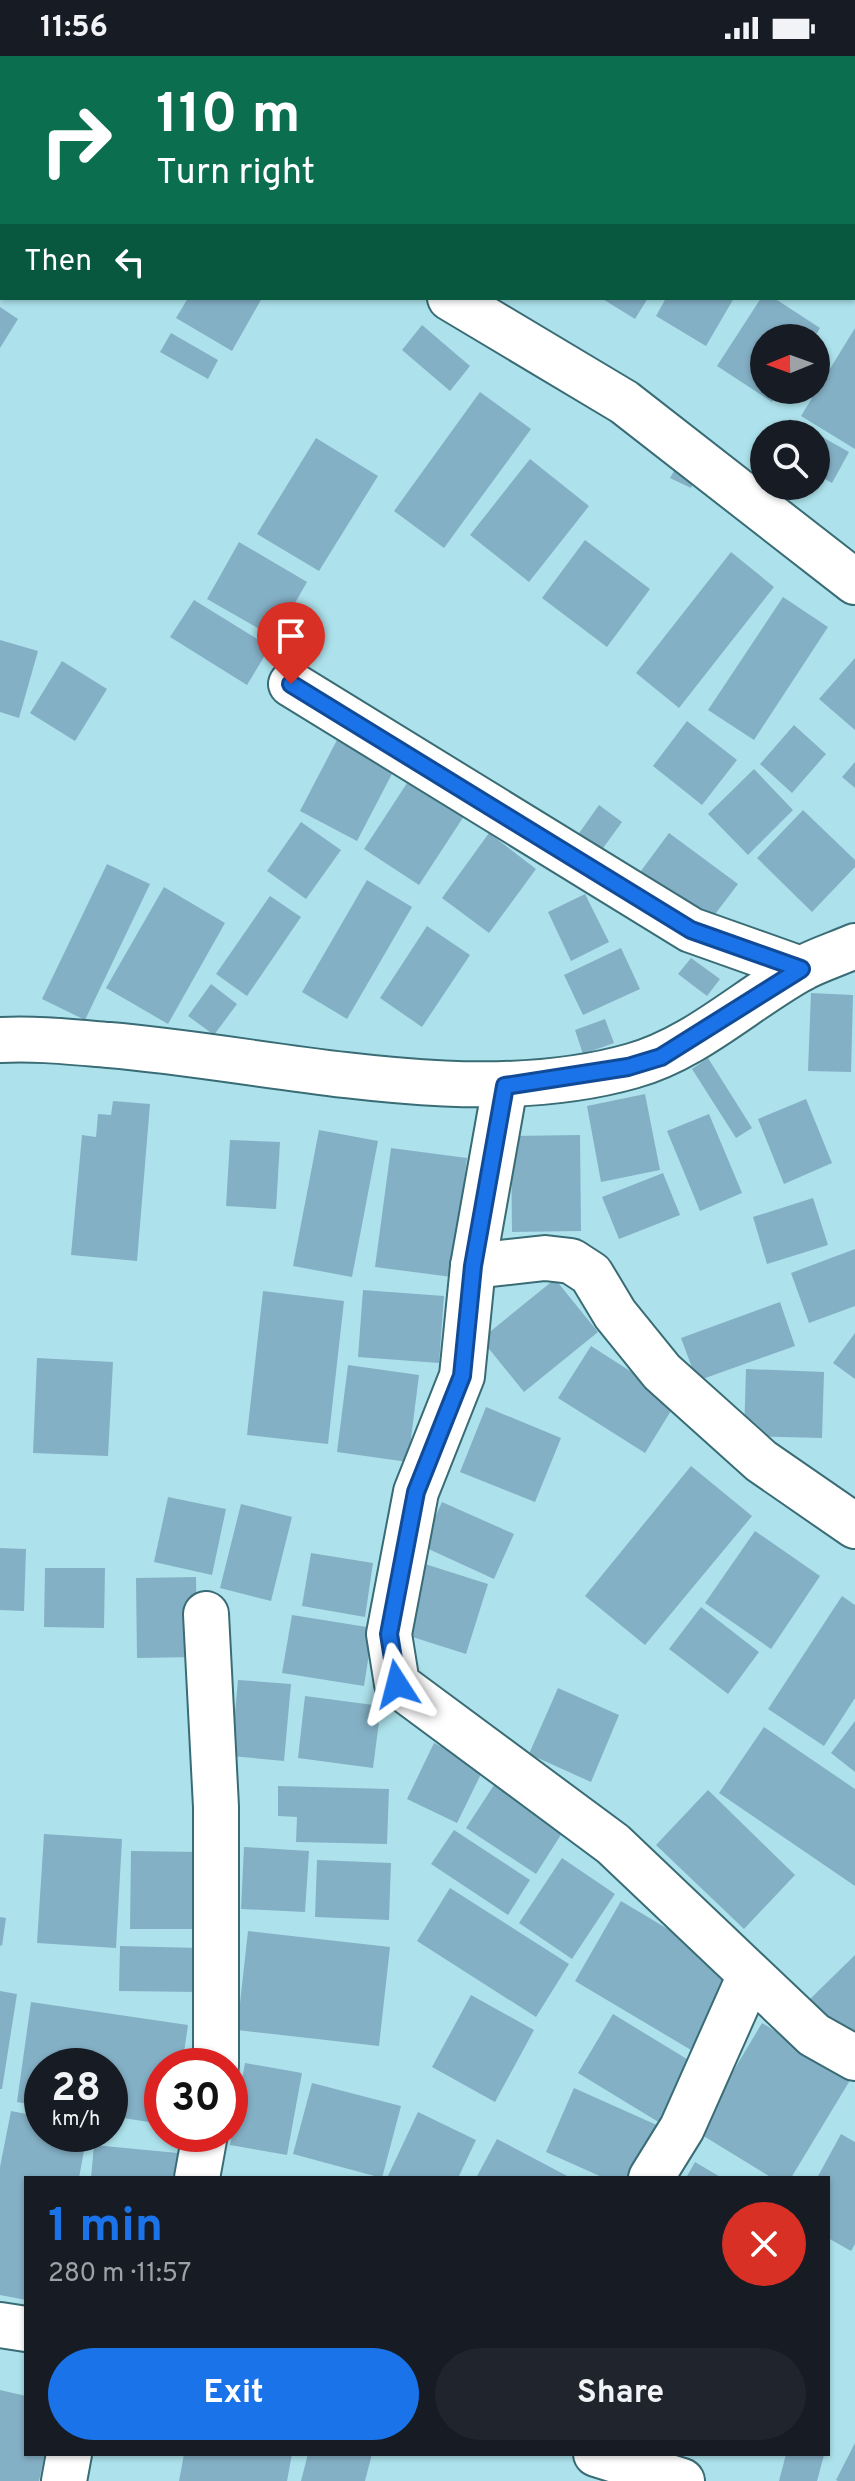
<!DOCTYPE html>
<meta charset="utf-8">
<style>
:root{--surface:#171b24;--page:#20242c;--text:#f1f3f6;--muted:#9ea1a6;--accent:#1a73e8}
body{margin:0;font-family:Overpass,sans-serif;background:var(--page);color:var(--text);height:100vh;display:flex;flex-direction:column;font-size:30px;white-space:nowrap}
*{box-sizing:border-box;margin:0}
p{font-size:26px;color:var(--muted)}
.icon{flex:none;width:44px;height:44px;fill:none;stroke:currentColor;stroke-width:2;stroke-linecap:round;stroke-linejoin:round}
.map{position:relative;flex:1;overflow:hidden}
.panel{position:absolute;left:24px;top:2120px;width:806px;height:280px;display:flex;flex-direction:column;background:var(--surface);border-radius:0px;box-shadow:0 2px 6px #0004}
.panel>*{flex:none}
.guide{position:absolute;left:0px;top:0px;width:856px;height:244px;box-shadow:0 2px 6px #0004;background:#0b6e4f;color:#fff;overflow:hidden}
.needle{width:52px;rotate:269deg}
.tools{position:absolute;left:750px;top:268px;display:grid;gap:16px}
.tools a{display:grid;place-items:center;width:80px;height:80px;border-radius:50%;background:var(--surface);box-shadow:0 2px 6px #0004;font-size:40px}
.speed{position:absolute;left:24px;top:1992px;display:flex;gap:16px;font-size:40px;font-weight:700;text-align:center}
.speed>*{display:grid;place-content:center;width:104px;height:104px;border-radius:50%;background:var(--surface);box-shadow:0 2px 6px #0004;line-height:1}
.speed small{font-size:20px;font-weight:400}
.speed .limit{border:12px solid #d22;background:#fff;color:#111}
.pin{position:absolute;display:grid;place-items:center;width:68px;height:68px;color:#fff;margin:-82px -34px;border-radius:50% 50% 50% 0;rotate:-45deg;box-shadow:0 0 8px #0007}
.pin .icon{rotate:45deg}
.me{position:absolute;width:88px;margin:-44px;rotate:351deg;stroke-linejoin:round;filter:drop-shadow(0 0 6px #0008)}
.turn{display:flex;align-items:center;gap:28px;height:168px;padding:0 24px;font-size:36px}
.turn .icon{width:104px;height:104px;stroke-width:2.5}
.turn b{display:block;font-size:56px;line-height:68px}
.then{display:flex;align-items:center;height:76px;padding:0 24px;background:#0003;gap:16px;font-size:30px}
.round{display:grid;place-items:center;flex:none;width:84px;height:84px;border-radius:42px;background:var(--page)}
.head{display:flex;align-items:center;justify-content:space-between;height:136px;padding:0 24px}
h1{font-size:48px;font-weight:700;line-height:60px;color:var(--accent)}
.button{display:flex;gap:16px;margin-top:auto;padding:16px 24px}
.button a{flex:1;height:92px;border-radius:48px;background:var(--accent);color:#fff;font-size:32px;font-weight:700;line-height:92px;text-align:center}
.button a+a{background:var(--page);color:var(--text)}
.status{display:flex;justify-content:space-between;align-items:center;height:56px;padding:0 40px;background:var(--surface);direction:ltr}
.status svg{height:22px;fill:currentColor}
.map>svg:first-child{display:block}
.building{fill:#84b0c5}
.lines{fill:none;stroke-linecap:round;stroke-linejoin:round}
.street-casing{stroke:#396c75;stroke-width:48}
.street{stroke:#fff;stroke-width:44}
.route-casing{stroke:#114b97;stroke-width:20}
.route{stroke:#1a73e8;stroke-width:14}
</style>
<div class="status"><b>11:56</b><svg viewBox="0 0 49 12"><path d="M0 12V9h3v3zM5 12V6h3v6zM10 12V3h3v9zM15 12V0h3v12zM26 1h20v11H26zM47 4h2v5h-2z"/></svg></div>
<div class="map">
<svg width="855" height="2425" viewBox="0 0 855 2425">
<rect width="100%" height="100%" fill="#ade2ec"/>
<g class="building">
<polygon points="188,242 262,242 232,295 176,262"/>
<polygon points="601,242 648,242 635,263"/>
<polygon points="666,242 734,242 706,290 656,260"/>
<polygon points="761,242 774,242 820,272 814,282 764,282 764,334 780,334 772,346 717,310"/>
<polygon points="0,251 18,263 0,292"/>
<polygon points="422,269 470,310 450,335 402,294"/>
<polygon points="855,272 855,393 801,360"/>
<polygon points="171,277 218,304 208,323 160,296"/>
<polygon points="480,336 531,373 444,492 394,455"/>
<polygon points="790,363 849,396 832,427 816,418 816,378 781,378"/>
<polygon points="316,382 378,420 319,515 257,478"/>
<polygon points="530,403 589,450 529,526 470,479"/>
<polygon points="680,405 699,415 691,432 670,422"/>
<polygon points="585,484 650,533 607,591 542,542"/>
<polygon points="239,486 307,526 275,582 207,543"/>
<polygon points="731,496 774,531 679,652 636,617"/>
<polygon points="783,541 828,571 754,684 708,654"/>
<polygon points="194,544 270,591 247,629 170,581"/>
<polygon points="0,584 38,595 19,662 0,656"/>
<polygon points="855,602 855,674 819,643"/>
<polygon points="62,605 107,633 75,685 30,657"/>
<polygon points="687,665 737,704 702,749 653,710"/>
<polygon points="794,669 826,698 792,737 760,708"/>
<polygon points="337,684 394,714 357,785 300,755"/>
<polygon points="855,706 855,732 842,721"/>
<polygon points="754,713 793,754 748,799 708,758"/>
<polygon points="409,724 464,760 419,829 364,793"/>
<polygon points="599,749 622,766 593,806 570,790"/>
<polygon points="803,754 855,804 855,811 812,856 757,802"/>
<polygon points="301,766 341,794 306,843 267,815"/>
<polygon points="489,777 536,813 489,877 442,842"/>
<polygon points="669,777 738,828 706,870 638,819"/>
<polygon points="107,808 150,828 85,964 42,943"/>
<polygon points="367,824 412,851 347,963 302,936"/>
<polygon points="164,831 225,867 168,968 106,932"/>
<polygon points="585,838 609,886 571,905 548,856"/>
<polygon points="270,840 301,861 247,940 216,918"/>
<polygon points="427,870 470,899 422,971 380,942"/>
<polygon points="621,892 640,933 583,959 564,919"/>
<polygon points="691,902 720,923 707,940 678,918"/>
<polygon points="211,928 237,948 214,979 188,960"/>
<polygon points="811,937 853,939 851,1016 808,1015"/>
<polygon points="605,963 614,987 583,998 575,974"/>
<polygon points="708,1002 752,1072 736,1082 692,1013"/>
<polygon points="645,1038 660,1114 601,1126 587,1050"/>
<polygon points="806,1043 832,1107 784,1128 758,1063"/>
<polygon points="113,1045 150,1048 137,1205 71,1199 82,1079 96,1081 98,1058 111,1059"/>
<polygon points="709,1058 742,1137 700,1155 667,1075"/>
<polygon points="319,1074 378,1085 352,1221 293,1210"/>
<polygon points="580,1079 581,1175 512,1176 511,1080"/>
<polygon points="230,1084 280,1086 276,1153 226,1150"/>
<polygon points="391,1092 467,1102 452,1221 375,1211"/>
<polygon points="663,1117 680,1159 619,1183 602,1141"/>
<polygon points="813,1142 828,1189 767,1208 753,1161"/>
<polygon points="855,1193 855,1250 809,1267 791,1217"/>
<polygon points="555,1223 598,1276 524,1336 481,1283"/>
<polygon points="363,1234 444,1240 439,1307 358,1301"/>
<polygon points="263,1235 344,1245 328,1388 247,1379"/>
<polygon points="780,1246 795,1290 697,1325 681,1282"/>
<polygon points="855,1277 855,1323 833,1307"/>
<polygon points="591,1290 677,1345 645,1397 558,1342"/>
<polygon points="37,1302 113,1306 108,1400 33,1397"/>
<polygon points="348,1309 419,1319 408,1406 337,1396"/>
<polygon points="746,1313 824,1316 822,1382 744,1380"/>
<polygon points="486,1351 561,1382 535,1446 460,1416"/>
<polygon points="691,1410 752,1460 645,1589 585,1540"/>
<polygon points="168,1441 226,1453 212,1519 154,1506"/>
<polygon points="442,1446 514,1478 494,1523 422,1490"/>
<polygon points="241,1448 292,1461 271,1545 220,1532"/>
<polygon points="755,1475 820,1520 771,1593 705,1547"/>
<polygon points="0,1492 26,1493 24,1555 0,1554"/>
<polygon points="311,1497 373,1507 365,1561 302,1550"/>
<polygon points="425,1508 488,1528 466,1598 403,1578"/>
<polygon points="45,1512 105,1512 104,1572 44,1571"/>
<polygon points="196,1521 197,1601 137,1602 136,1522"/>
<polygon points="842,1540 855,1549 855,1642 824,1690 768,1653"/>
<polygon points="701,1551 759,1596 728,1638 669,1593"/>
<polygon points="292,1559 373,1572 364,1630 282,1617"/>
<polygon points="238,1624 291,1628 284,1705 231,1700"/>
<polygon points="558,1632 619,1659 591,1726 529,1698"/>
<polygon points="305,1640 381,1650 373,1712 298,1702"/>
<polygon points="855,1665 855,1716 831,1697"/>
<polygon points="764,1671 855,1733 855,1830 719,1737"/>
<polygon points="434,1687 484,1712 457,1767 407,1743"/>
<polygon points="494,1729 564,1774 536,1818 466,1772"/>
<polygon points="278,1730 389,1733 387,1788 296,1786 297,1761 278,1760"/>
<polygon points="708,1734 795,1819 744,1873 656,1789"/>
<polygon points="454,1774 530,1824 508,1859 431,1808"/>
<polygon points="44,1778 122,1783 116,1892 37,1887"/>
<polygon points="244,1791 309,1795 305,1856 241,1853"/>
<polygon points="131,1795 202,1796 202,1873 130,1873"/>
<polygon points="562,1802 615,1838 572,1903 519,1867"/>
<polygon points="317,1804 391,1807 389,1864 315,1861"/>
<polygon points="450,1832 569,1908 536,1961 417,1885"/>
<polygon points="621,1845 738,1915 691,1994 575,1925"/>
<polygon points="0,1861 6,1862 2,1890 0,1889"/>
<polygon points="248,1875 390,1891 379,1990 237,1974"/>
<polygon points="120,1890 200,1892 199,1936 119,1935"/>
<polygon points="855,1899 855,1984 806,1947"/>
<polygon points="0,1935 17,1938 2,2033 0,2033"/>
<polygon points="471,1939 534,1974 495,2046 432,2011"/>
<polygon points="31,1946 188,1969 182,2010 162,2010 162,2068 110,2060 110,2010 42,2010 42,2050 17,2046"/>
<polygon points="613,1958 700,2011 665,2070 578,2017"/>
<polygon points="762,1967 852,2021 791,2122 772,2122 697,2076"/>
<polygon points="245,2007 302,2017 287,2099 230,2089"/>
<polygon points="312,2027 401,2050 382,2122 293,2098"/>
<polygon points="574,2032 659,2070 636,2122 604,2122 546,2096"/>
<polygon points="11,2055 42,2061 42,2078 87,2078 79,2122 26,2122 26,2244 0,2239 0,2111"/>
<polygon points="418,2056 476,2084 458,2122 387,2122"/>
<polygon points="841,2078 855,2086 855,2188 851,2195 828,2182 828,2122 817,2122"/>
<polygon points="497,2083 571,2122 476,2122"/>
<polygon points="94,2089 188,2098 186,2122 91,2122"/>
<polygon points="695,2106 722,2122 686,2122"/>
<polygon points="0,2334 26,2340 26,2398 45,2398 39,2425 0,2425"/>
<polygon points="855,2387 855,2425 838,2425 836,2424"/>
<polygon points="184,2398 292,2398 287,2425 179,2425"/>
<polygon points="308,2398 372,2398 365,2425 301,2425"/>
<polygon points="786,2398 824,2399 817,2425 779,2425"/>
</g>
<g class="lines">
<defs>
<g id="street">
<polyline points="247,2 249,0"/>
<polyline points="0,42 2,43"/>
<polyline points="450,242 624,346 855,526"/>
<polyline points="291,628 691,874 801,913"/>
<path d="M0 984C36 982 72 986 109 989 275 1003 470 1056 632 1010 694 993 744 945 799 914 817 904 837 898 855 890"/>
<polyline points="505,1030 473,1210 462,1320 416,1436 389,1578 397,1628 613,1788 814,1979 855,2002"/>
<polyline points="473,1210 545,1202 571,1205 591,1218 615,1258 662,1316 761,1405 855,1470"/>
<polyline points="206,1558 216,1751 216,2010"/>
<polyline points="197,2122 205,2078"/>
<polyline points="651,2122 682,2072 750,1919"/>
<polyline points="0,2269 26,2273"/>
<polyline points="596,2398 682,2425"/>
<polyline points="64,2425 69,2398"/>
</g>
</defs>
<use href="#street" class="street-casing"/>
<use href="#street" class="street"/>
</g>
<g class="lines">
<defs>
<polyline id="route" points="291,628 691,874 801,913 661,1001 628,1011 505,1030 473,1210 462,1320 416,1436 389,1578 397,1628"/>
</defs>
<use href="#route" class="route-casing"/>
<use href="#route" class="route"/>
</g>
</svg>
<div class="tools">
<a><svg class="needle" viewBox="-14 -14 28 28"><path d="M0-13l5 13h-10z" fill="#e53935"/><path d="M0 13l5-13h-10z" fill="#9ea1a6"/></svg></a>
<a><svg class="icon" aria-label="search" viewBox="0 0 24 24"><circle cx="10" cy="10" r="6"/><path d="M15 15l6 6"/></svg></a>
</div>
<div class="speed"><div>28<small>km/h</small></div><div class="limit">30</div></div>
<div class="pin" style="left:291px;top:628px;background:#d93025"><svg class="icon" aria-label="arrive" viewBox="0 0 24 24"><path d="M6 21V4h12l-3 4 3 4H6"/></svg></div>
<svg class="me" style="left:397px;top:1628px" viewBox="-20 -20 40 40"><path d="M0-17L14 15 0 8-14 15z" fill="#1a73e8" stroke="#fff" stroke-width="4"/></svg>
<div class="guide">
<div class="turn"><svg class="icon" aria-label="right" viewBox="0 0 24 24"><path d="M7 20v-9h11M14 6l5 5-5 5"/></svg><div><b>110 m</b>Turn right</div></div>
<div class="then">Then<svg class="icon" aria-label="left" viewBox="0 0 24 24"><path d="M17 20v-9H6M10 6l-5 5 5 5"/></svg></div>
</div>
<section class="panel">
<div class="head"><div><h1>1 min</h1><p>280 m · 11:57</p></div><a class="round" style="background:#d93025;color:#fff"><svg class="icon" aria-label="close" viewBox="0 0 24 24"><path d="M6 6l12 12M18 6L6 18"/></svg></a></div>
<div class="button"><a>Exit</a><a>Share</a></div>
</section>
</div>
